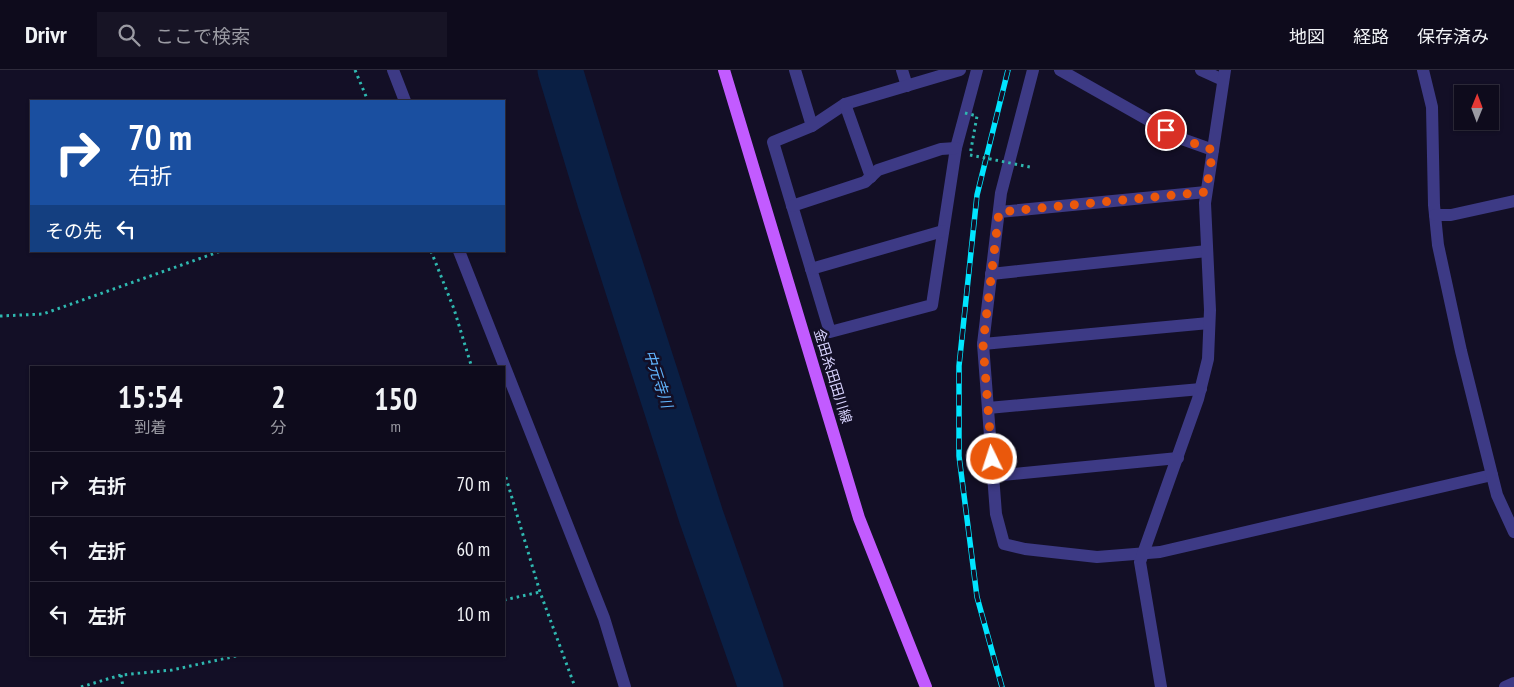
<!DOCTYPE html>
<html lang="ja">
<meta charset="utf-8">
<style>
:root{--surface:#0e0b1c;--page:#171425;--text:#f1f3f6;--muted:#9b9ba3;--line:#2e2b3b}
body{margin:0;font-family:"PT Sans Narrow","Noto Sans JP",sans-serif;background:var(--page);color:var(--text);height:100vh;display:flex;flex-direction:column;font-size:19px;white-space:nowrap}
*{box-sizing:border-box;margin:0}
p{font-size:16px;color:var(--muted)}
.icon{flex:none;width:28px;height:28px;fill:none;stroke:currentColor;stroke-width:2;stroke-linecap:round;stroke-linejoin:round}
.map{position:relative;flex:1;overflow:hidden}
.details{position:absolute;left:30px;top:296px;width:475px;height:290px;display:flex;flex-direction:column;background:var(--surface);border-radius:0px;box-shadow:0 1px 4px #0004,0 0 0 1px var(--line)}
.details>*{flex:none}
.banner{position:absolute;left:30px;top:30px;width:475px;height:152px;border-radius:0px;box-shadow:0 1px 4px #0004,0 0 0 1px var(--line);background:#1a4fa0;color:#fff;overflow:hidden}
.needle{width:32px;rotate:1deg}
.controls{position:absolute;left:1454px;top:15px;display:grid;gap:10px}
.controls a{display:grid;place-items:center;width:45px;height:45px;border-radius:0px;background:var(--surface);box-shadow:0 1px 4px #0004,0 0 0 1px var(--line);font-size:25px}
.pin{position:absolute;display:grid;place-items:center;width:42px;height:42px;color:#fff;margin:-21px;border:2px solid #fff;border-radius:50%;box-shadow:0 1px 5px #0007}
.me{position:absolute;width:55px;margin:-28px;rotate:356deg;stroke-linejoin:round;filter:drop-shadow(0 0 4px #0008)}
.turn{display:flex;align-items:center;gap:18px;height:105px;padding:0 15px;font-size:22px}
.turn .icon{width:65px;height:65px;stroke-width:2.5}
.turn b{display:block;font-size:35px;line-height:42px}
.then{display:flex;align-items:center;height:48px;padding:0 15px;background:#0003;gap:10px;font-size:19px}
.eta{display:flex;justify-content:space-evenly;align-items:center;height:85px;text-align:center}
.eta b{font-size:30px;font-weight:700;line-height:35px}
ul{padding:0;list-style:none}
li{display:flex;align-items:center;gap:15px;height:65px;padding:0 15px;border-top:1px solid var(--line)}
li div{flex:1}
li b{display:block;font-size:19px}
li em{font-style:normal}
header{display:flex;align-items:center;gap:30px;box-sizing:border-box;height:70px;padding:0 25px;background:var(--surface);border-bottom:1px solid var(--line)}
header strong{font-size:24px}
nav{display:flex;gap:28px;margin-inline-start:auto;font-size:18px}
.search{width:350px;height:45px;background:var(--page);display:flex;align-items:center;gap:12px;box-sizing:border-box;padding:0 18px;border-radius:0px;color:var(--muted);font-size:19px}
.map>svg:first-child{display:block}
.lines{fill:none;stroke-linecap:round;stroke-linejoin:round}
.river{stroke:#0a1f44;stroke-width:45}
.path{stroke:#2fb8b0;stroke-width:3;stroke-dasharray:2.5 4;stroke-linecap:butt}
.minor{stroke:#3d3a85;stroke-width:12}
.major{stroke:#c25bff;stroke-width:12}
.rail-casing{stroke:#00e5ff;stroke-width:5.5}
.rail{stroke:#130f26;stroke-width:4;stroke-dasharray:11;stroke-linecap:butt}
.path-bridge{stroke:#2fb8b0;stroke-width:3;stroke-dasharray:2.5 4;stroke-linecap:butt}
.route{stroke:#ea580c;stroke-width:9;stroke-dasharray:0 16.2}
.labels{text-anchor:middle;stroke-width:5;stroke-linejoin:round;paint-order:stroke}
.street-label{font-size:14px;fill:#d9d4ff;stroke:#130f26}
.water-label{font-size:15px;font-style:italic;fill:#62b6ff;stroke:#130f26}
</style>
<header>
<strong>Drivr</strong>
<div class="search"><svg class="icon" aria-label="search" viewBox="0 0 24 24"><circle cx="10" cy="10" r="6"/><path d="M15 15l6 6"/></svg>ここで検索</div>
<nav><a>地図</a><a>経路</a><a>保存済み</a></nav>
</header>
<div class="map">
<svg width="1514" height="617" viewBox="0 0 1514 617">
<rect width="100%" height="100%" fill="#130f26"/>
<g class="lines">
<polyline class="river" points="560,0 600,132 701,446 761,617"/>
<g class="path">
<polyline points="355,0 368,31"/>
<polyline points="431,181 454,239 472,298"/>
<polyline points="0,246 43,244 221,181"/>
<polyline points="504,401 540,522 575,617"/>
<polyline points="504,530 540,522"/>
<polyline points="121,605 123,617"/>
<polyline points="81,617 121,605 172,600 241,585"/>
</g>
<g class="minor">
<polyline points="393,0 405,31"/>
<polyline points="795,0 812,56"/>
<polyline points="902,0 907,16"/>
<polyline points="960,0 845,34 812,56 773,72 830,262 932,235 956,78 977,0"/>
<polyline points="1033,0 1001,123 983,274 996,444 1004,474 1025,479 1097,487 1160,482 1492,405"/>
<polyline points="1060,0 1182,69 1213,80"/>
<polyline points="1201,0 1223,10"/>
<polyline points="1423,0 1432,37 1434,135 1438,175 1461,281 1497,425 1514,462"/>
<polyline points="845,34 871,107"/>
<polyline points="792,136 865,112 878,100 941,79 956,78"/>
<polyline points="999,142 1206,122"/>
<polyline points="1435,145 1451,145 1514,131"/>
<polyline points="459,181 604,548 625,617"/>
<polyline points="811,199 943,161"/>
<polyline points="991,204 1207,181"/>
<polyline points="983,274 1209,253"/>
<polyline points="988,338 1201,319"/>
<polyline points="993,406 1178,388"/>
<polyline points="1161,617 1140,492 1198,329 1208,289 1210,240 1205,133 1225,0"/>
<polyline points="1505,617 1514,613"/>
</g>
<polyline class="major" points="724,0 859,448 926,617"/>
<defs>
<polyline id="rail" points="1002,617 977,527 959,386 959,296 977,125 1008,0"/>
</defs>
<use href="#rail" class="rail-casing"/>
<use href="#rail" class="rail"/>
<polyline class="path-bridge" points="965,43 977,46 970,85 1030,97"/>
</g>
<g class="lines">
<polyline class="route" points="992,389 983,274 999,142 1206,122 1213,80 1182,69 1166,60"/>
</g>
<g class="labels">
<g class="street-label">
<text transform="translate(833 306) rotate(73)" y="5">金田糸田田川線</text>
</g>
<g class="water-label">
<text transform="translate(658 309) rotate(72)" y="5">中元寺川</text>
</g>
</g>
</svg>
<div class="controls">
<a><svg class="needle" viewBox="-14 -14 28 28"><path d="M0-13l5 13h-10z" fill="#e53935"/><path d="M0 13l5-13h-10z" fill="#9b9ba3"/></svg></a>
</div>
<div class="pin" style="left:1166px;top:60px;background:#d93025"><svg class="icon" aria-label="arrive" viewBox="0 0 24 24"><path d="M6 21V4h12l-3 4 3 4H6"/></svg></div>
<svg class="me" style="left:992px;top:389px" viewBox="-20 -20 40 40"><circle r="17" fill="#ea580c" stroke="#fff" stroke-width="3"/><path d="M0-11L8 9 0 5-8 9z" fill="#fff"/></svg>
<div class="banner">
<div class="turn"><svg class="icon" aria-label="right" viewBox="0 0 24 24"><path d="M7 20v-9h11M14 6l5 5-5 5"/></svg><div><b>70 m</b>右折</div></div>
<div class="then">その先<svg class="icon" aria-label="left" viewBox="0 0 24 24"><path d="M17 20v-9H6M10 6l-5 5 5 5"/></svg></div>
</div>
<section class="details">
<div class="eta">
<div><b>15:54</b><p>到着</p></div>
<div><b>2</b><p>分</p></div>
<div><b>150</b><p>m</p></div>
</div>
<ul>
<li><svg class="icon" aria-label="right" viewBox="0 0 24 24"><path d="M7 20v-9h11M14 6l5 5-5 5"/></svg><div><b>右折</b></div><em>70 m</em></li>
<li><svg class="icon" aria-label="left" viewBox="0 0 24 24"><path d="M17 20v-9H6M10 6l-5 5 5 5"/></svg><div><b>左折</b></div><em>60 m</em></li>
<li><svg class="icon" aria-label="left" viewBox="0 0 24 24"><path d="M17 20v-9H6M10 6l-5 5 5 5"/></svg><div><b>左折</b></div><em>10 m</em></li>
</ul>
</section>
</div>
